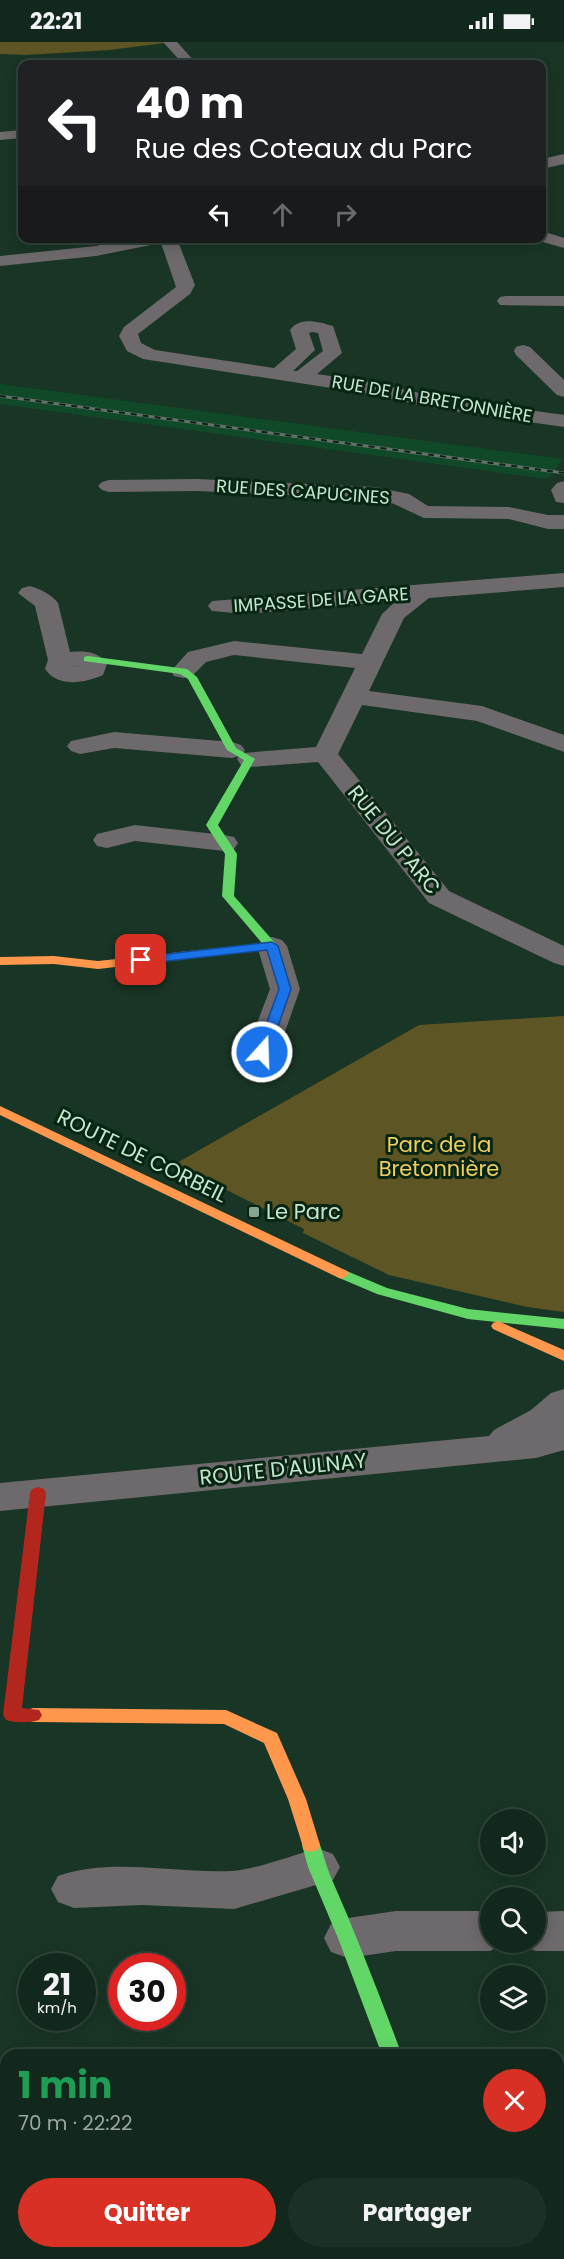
<!DOCTYPE html>
<html lang="fr">
<meta charset="utf-8">
<style>
:root{--surface:#13281c;--page:#1c3025;--text:#f1f3f6;--muted:#9da6a3;--line:#32443b;--accent:#d93025}
body{margin:0;font-family:Poppins,sans-serif;background:var(--page);color:var(--text);height:100vh;display:flex;flex-direction:column;font-size:22px;white-space:nowrap}
*{box-sizing:border-box;margin:0}
p{font-size:20px;color:var(--muted)}
.icon{flex:none;width:33px;height:33px;fill:none;stroke:currentColor;stroke-width:2;stroke-linecap:round;stroke-linejoin:round}
.map{position:relative;flex:1;overflow:hidden}
.sheet{position:absolute;left:0px;top:2007px;width:564px;height:210px;display:flex;flex-direction:column;background:var(--surface);border-radius:18px 18px 0 0;box-shadow:0 3px 15px #0003,0 0 0 2px var(--line)}
.sheet>*{flex:none}
.banner{position:absolute;left:18px;top:18px;width:528px;height:183px;border-radius:12px;box-shadow:0 3px 15px #0003,0 0 0 2px var(--line);background:#202124;color:#fff;overflow:hidden}
.buttons{position:absolute;left:480px;top:1767px;display:grid;gap:12px}
.buttons a{display:grid;place-items:center;width:66px;height:66px;border-radius:50%;background:var(--surface);box-shadow:0 3px 15px #0003,0 0 0 2px var(--line);font-size:30px}
.speed{position:absolute;left:18px;top:1911px;display:flex;gap:12px;font-size:30px;font-weight:700;text-align:center}
.speed>*{display:grid;place-content:center;width:78px;height:78px;border-radius:50%;background:var(--surface);box-shadow:0 3px 15px #0003,0 0 0 2px var(--line);line-height:1}
.speed small{font-size:15px;font-weight:400}
.speed .limit{border:9px solid #d22;background:#fff;color:#111}
.pin{position:absolute;display:grid;place-items:center;width:51px;height:51px;color:#fff;margin:-26px;border-radius:12px;box-shadow:0 3px 9px #0006}
.me{position:absolute;width:66px;margin:-33px;rotate:20deg;stroke-linejoin:round;filter:drop-shadow(0 0 4px #0008)}
.turn{display:flex;align-items:center;gap:21px;height:126px;padding:0 18px;font-size:27px}
.turn .icon{width:78px;height:78px;stroke-width:2.5}
.turn b{display:block;font-size:42px;line-height:51px}
.lanes{display:flex;align-items:center;height:57px;padding:0 18px;background:#0003;justify-content:center;gap:30px;direction:ltr}
.lanes .off{opacity:.35}
.round{display:grid;place-items:center;flex:none;width:63px;height:63px;border-radius:32px;background:var(--page)}
.headline{display:flex;align-items:center;justify-content:space-between;height:102px;padding:0 18px}
h1{font-size:36px;font-weight:700;line-height:45px;color:#1e9e55}
.button{display:flex;gap:12px;margin-top:auto;padding:12px 18px}
.button a{flex:1;height:69px;border-radius:36px;background:var(--accent);color:#fff;font-size:24px;font-weight:700;line-height:69px;text-align:center}
.button a+a{background:var(--page);color:var(--text)}
.status{display:flex;justify-content:space-between;align-items:center;height:42px;padding:0 30px;background:var(--surface);direction:ltr}
.status svg{height:16px;fill:currentColor}
.map>svg:first-child{display:block}
.built{fill:#0f4928}
.green{fill:#5e5524}
.lines{fill:none;stroke-linecap:round;stroke-linejoin:round}
.street{fill:#6d696c;fill-rule:evenodd}
.fast{fill:#63d668;fill-rule:evenodd}
.slow{fill:#ff974d;fill-rule:evenodd}
.jam{fill:#b3261e;fill-rule:evenodd}
.rail-casing{stroke:#657069;stroke-width:3}
.rail{stroke:#082513;stroke-width:2;stroke-dasharray:6;stroke-linecap:butt}
.route{fill:#1a73e8;stroke:#114b97;stroke-width:1.5}
.poi-dot{fill:#88a792;stroke:#082513;stroke-width:2}
.labels{text-anchor:middle;stroke-width:6;stroke-linejoin:round;paint-order:stroke}
.far-street-label{font-size:18px;fill:#c4e5cd;stroke:#082513}
.street-label{font-size:21px;fill:#c4e5cd;stroke:#082513}
.park-label{font-size:21px;fill:#eece5d;stroke:#082513}
.poi-label{font-size:21px;fill:#c4e5cd;stroke:#082513;text-anchor:start}
</style>
<div class="status"><b>22:21</b><svg viewBox="0 0 49 12"><path d="M0 12V9h3v3zM5 12V6h3v6zM10 12V3h3v9zM15 12V0h3v12zM26 1h20v11H26zM47 4h2v5h-2z"/></svg></div>
<div class="map">
<svg width="564" height="2217" viewBox="0 0 564 2217">
<rect width="100%" height="100%" fill="#193525"/>
<polygon class="built" points="0,342 562,417 552,433 546,437 0,362"/>
<g class="green">
<polygon points="0,0 164,0 165,1 109,8 26,13 0,12"/>
<polygon points="564,974 564,1270 527,1265 389,1233 303,1191 304,1187 175,1122 419,983"/>
<polygon points="0,2104 6,2104 6,2211 400,2211 402,2217 0,2217"/>
</g>
<g class="lines">
<g class="street">
<polygon points="163,0 177,0 197,22 183,22"/>
<polygon points="22,88 22,96 0,98 0,90"/>
<polygon points="564,112 564,122 542,127 542,117"/>
<polygon points="542,189 564,196 564,206 536,198 542,196"/>
<path d="M134 196H175L179 202 195 243 190 252 138 292 141 301 155 308 274 326 296 307 290 288C300 274 319 280 333 284L342 311 317 332 370 340 433 354 564 373V385L433 366 370 352 143 317 127 309 119 294 124 285 176 245 161 201 96 214 0 224V214L96 204ZM312 290 318 291 323 309 297 329H293L315 308 309 291Z"/>
<polygon points="506,254 564,254 564,264 500,263 497,259 500,255"/>
<polygon points="523,303 530,305 564,338 564,355 557,353 516,313 514,309 516,305"/>
<polygon points="197,437 375,445 409,452 428,464 509,465 548,473 564,473 564,487 548,487 509,477 424,476 394,462 375,457 197,449 109,450 102,448 98,444 102,440 109,438"/>
<polygon points="564,439 564,461 556,460 551,448 557,441"/>
<polygon points="564,531 564,545 429,556 404,576 369,649 482,664 564,693 564,710 477,679 362,663 338,712 449,849 564,904 564,924 554,921 429,861 318,720 250,725 241,723 237,717 239,714 232,716 114,706 80,712 71,709 67,704 71,699 114,690 232,700 241,703 245,708 243,711 316,705 355,626 234,613 206,620 192,634 183,636 174,634 171,629 188,610 234,599 362,612 382,572 396,559 245,572 212,569 208,564 212,559"/>
<path d="M30 544C40 547 51 552 58 561L70 610C85 609 98 609 107 622L103 633C85 641 58 646 45 627L48 618 35 564 18 551 22 546ZM82 624 70 625 80 624Z"/>
<polygon points="135,783 224,793 234,795 238,801 234,807 224,809 135,799 107,806 97,804 93,798 97,792"/>
<polygon points="272,895 282,898 287,904 300,947 278,1010 273,1017 262,1019 251,1017 246,1010 270,947 257,904 262,898"/>
<polygon points="564,1347 564,1408 536,1416 0,1469 0,1441 489,1394 494,1388 531,1368 551,1351"/>
<path d="M317 1806 333 1812 340 1825 333 1838 234 1867 142 1863 74 1866 58 1860 51 1847 58 1834C113 1815 175 1832 232 1829 254 1828 294 1813 317 1806Z"/>
<polygon points="396,1869 490,1869 490,1900 508,1900 490,1909 396,1909 348,1916 331,1910 324,1896 331,1882 348,1876"/>
<polygon points="564,1869 564,1909 536,1909 519,1903 518,1900 536,1900 536,1870"/>
<polygon points="439,2211 491,2211 493,2217 441,2217"/>
</g>
<g class="fast">
<polygon points="88,614 187,627 197,635 236,706 255,717 218,783 237,812 234,854 275,901 277,904 275,907 267,907 222,854 225,812 206,783 244,718 227,708 188,637 180,632 84,619 84,615"/>
<polygon points="342,1227 387,1246 468,1267 564,1277 564,1287 468,1277 377,1252 337,1235 335,1232 337,1229"/>
<path d="M311 1796 318 1798C323 1809 325 1821 330 1833 356 1892 379 1952 402 2013H382L338 1896 308 1825 302 1803 304 1798Z"/>
</g>
<g class="slow">
<polygon points="271,900 277,904 275,907 98,927 54,922 0,923 0,915 54,914 98,919"/>
<polygon points="0,1064 347,1229 349,1232 342,1237 337,1235 0,1073"/>
<polygon points="498,1279 564,1308 564,1319 493,1287 491,1284 493,1281"/>
<polygon points="33,1666 226,1668 277,1691 306,1757 320,1803 318,1808 311,1810 304,1808 288,1757 264,1701 224,1682 33,1680 27,1678 24,1673 27,1668"/>
</g>
<path class="jam" d="M38 1445 44 1447 46 1451 22 1666 39 1668 42 1673 39 1678C29 1681 16 1681 6 1678L3 1673 30 1451 32 1447Z"/>
<defs>
<polyline id="rail" points="0,354 564,431"/>
</defs>
<use href="#rail" class="rail-casing"/>
<use href="#rail" class="rail"/>
</g>
<polygon class="route" points="272,900 278,904 291,947 269,1010 262,1014 256,1010 279,947 267,908 141,922 135,918 141,915"/>
<rect class="poi-dot" x="248" y="1164" width="12" height="12" rx="3"/>
<g class="labels">
<g class="far-street-label">
<text transform="translate(432 357) rotate(10)" y="6">RUE DE LA BRETONNIÈRE</text>
<text transform="translate(303 450) rotate(4)" y="6">RUE DES CAPUCINES</text>
<text transform="translate(321 558) rotate(-4)" y="6">IMPASSE DE LA GARE</text>
</g>
<g class="street-label">
<text transform="translate(394 798) rotate(51)" y="7">RUE DU PARC</text>
<text transform="translate(142 1114) rotate(26)" y="7">ROUTE DE CORBEIL</text>
<text transform="translate(283 1427) rotate(-6)" y="7">ROUTE D'AULNAY</text>
</g>
<g class="park-label">
<text x="439" y="1110">Parc de la<tspan x="439" dy="24">Bretonnière</tspan></text>
</g>
<g class="poi-label">
<text x="266" y="1177">Le Parc</text>
</g>
</g>
</svg>
<div class="buttons">
<a><svg class="icon" aria-label="sound" viewBox="0 0 24 24"><path d="M4 9h4l5-4v14l-5-4H4zM17 9q2 3 0 6"/></svg></a>
<a><svg class="icon" aria-label="search" viewBox="0 0 24 24"><circle cx="10" cy="10" r="6"/><path d="M15 15l6 6"/></svg></a>
<a><svg class="icon" aria-label="layers" viewBox="0 0 24 24"><path d="M12 4l9 5-9 5-9-5zM3 14l9 5 9-5"/></svg></a>
</div>
<div class="speed"><div>21<small>km/h</small></div><div class="limit">30</div></div>
<div class="pin" style="left:141px;top:918px;background:#d93025"><svg class="icon" aria-label="arrive" viewBox="0 0 24 24"><path d="M6 21V4h12l-3 4 3 4H6"/></svg></div>
<svg class="me" style="left:262px;top:1010px" viewBox="-20 -20 40 40"><circle r="17" fill="#1a73e8" stroke="#fff" stroke-width="3"/><path d="M0-11L8 9 0 5-8 9z" fill="#fff"/></svg>
<div class="banner">
<div class="turn"><svg class="icon" aria-label="left" viewBox="0 0 24 24"><path d="M17 20v-9H6M10 6l-5 5 5 5"/></svg><div><b>40 m</b>Rue des Coteaux du Parc</div></div>
<div class="lanes"><svg class="icon" aria-label="left" viewBox="0 0 24 24"><path d="M17 20v-9H6M10 6l-5 5 5 5"/></svg><svg class="icon off" aria-label="ahead" viewBox="0 0 24 24"><path d="M12 20V5M6 11l6-6 6 6"/></svg><svg class="icon off" aria-label="right" viewBox="0 0 24 24"><path d="M7 20v-9h11M14 6l5 5-5 5"/></svg></div>
</div>
<section class="sheet">
<div class="headline"><div><h1>1 min</h1><p>70 m · 22:22</p></div><a class="round" style="background:#d93025;color:#fff"><svg class="icon" aria-label="close" viewBox="0 0 24 24"><path d="M6 6l12 12M18 6L6 18"/></svg></a></div>
<div class="button"><a>Quitter</a><a>Partager</a></div>
</section>
</div>
